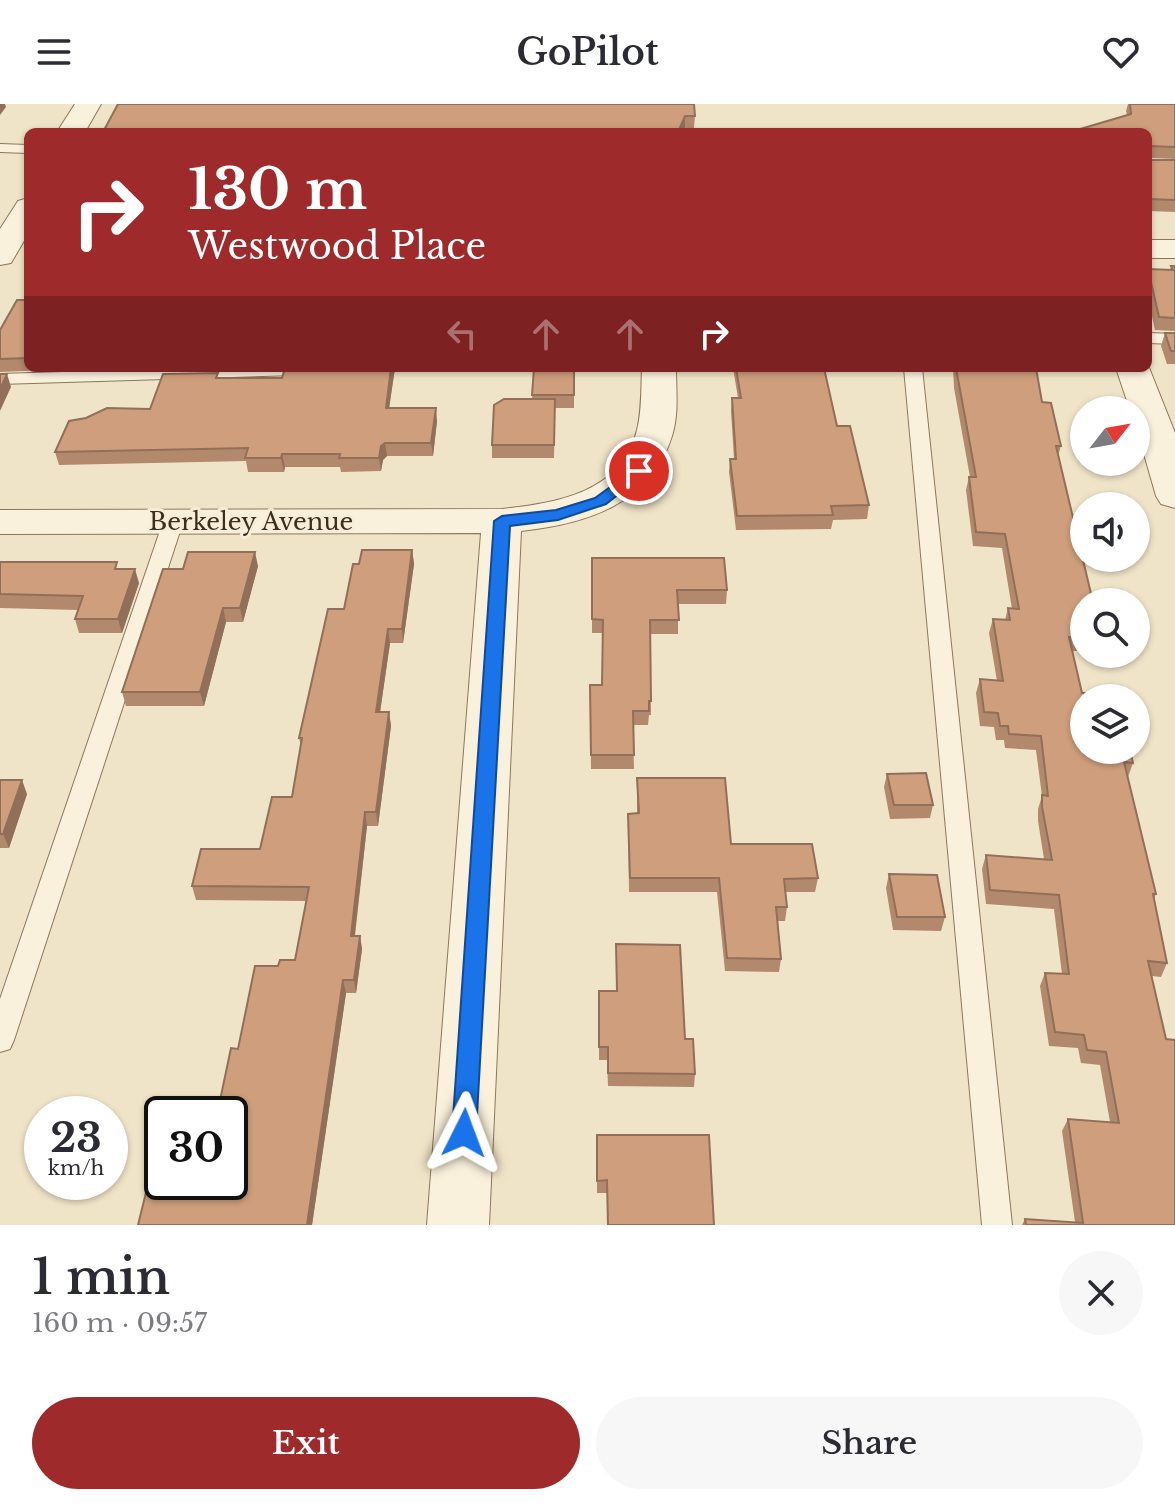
<!DOCTYPE html>
<meta charset="utf-8">
<style>
:root{--surface:#fff;--page:#f7f7f7;--text:#2b2b33;--muted:#7c7c81;--accent:#9e2a2b}
body{margin:0;font-family:"Libre Baskerville",serif;background:var(--page);color:var(--text);height:100vh;display:flex;flex-direction:column;font-size:30px;white-space:nowrap}
*{box-sizing:border-box;margin:0}
p{font-size:26px;color:var(--muted)}
.icon{flex:none;width:44px;height:44px;fill:none;stroke:currentColor;stroke-width:2;stroke-linecap:round;stroke-linejoin:round}
.map{position:relative;height:1121px;overflow:hidden}
.panel{display:flex;flex-direction:column;background:var(--surface);flex:1}
.panel>*{flex:none}
.banner{position:absolute;left:24px;top:24px;width:1128px;height:244px;border-radius:12px;box-shadow:0 2px 6px #0004;background:#9e2a2b;color:#fff;overflow:hidden}
.needle{width:52px;rotate:59deg}
.fabs{position:absolute;left:1070px;top:292px;display:grid;gap:16px}
.fabs a{display:grid;place-items:center;width:80px;height:80px;border-radius:50%;background:var(--surface);box-shadow:0 2px 6px #0004;font-size:40px}
.speed{position:absolute;left:24px;top:992px;display:flex;gap:16px;font-size:40px;font-weight:700;text-align:center}
.speed>*{display:grid;place-content:center;width:104px;height:104px;border-radius:50%;background:var(--surface);box-shadow:0 2px 6px #0004;line-height:1}
.speed small{font-size:20px;font-weight:400}
.speed .limit{border:4px solid #111;border-radius:12px;background:#fff;color:#111}
.pin{position:absolute;display:grid;place-items:center;width:68px;height:68px;color:#fff;margin:-34px;border:4px solid #fff;border-radius:50%;box-shadow:0 2px 8px #0007}
.me{position:absolute;width:88px;margin:-44px;rotate:3deg;stroke-linejoin:round;filter:drop-shadow(0 0 6px #0008)}
.turn{display:flex;align-items:center;gap:28px;height:168px;padding:0 32px;font-size:36px}
.turn .icon{width:104px;height:104px;stroke-width:2.5}
.turn b{display:block;font-size:56px;line-height:68px}
.lanes{display:flex;align-items:center;height:76px;padding:0 32px;background:#0003;justify-content:center;gap:40px;direction:ltr}
.lanes .off{opacity:.35}
.round{display:grid;place-items:center;flex:none;width:84px;height:84px;border-radius:42px;background:var(--page)}
.overview{display:flex;align-items:center;justify-content:space-between;height:136px;padding:0 32px}
h1{font-size:48px;font-weight:600;line-height:60px}
.button{display:flex;gap:16px;margin-top:auto;padding:16px 32px}
.button a{flex:1;height:92px;border-radius:48px;background:var(--accent);color:#fff;font-size:32px;font-weight:600;line-height:92px;text-align:center}
.button a+a{background:var(--page);color:var(--text)}
header{display:flex;justify-content:space-between;align-items:center;height:104px;padding:0 32px;background:var(--surface);font-size:36px;font-weight:600}
.map>svg:first-child{display:block}
.lines{fill:none;stroke-linecap:round;stroke-linejoin:round}
.service-casing{stroke:#8d765c;stroke-width:2}
.minor-casing{stroke:#8d765c;stroke-width:2}
.service{fill:#faf1dc;fill-rule:evenodd}
.minor{fill:#faf1dc;fill-rule:evenodd}
.wall{fill:#b2896c}
.shaded-wall{fill:#916f58}
.building{fill:#cf9f7d;stroke:#916f58;stroke-width:2;fill-rule:evenodd}
.route{fill:#1a73e8;stroke:#114b97;stroke-width:2}
.labels{text-anchor:middle;stroke-width:6;stroke-linejoin:round;paint-order:stroke}
.street-label{font-size:24px;fill:#3d2e20;stroke:#f7eed8}
</style>
<header><svg class="icon" aria-label="menu" viewBox="0 0 24 24"><path d="M4 6h16M4 12h16M4 18h16"/></svg>GoPilot<svg class="icon" aria-label="heart" viewBox="0 0 24 24"><path d="M12 20l-8-8c-3-5 5-10 8-4 3-6 11-1 8 4z"/></svg></header>
<div class="map">
<svg width="1175" height="1121" viewBox="0 0 1175 1121">
<rect width="100%" height="100%" fill="#f0e4c8"/>
<g class="lines">
<defs>
<g id="service">
<polygon points="0,40 28,41 28,49 0,48"/>
<polygon points="1148,229 1175,230 1175,240 1148,239"/>
<polygon points="189,264 370,264 361,269 0,280 0,270"/>
<polygon points="904,264 922,264 1012,1121 982,1121"/>
<polygon points="173,412 183,418 14,936 10,945 0,948 0,895 163,418"/>
</g>
<g id="minor">
<polygon points="75,0 101,0 85,28 57,28"/>
<polygon points="28,94 28,130 11,159 0,161 0,125 18,97"/>
<rect x="1148" y="136" width="27" height="18"/>
<polygon points="1148,261 1175,329 1175,404 1161,400 1156,392 1136,322 1136,306 1130,306 1116,264 1148,264"/>
<path d="M642 264H676C676 286 679 310 672 332 651 400 586 420 521 427L489 1121H427L481 429 0 430V406L502 405C556 399 622 389 637 326 642 306 641 285 642 264Z"/>
</g>
</defs>
<use href="#service" class="service-casing"/>
<use href="#minor" class="minor-casing"/>
<use href="#service" class="service"/>
<use href="#minor" class="minor"/>
</g>
<g class="wall">
<polygon points="1128,0 1175,0 1175,55 1151,54 1151,56 1175,56 1175,108 1148,107 1148,28 1127,11 1126,7"/>
<polygon points="695,12 694,24 685,24 683,28 103,28"/>
<polygon points="1171,162 1175,162 1175,227 1155,226 1148,194 1148,165 1170,166"/>
<polygon points="28,196 28,264 72,265 0,268 0,226"/>
<polygon points="1165,229 1175,229 1175,260 1167,260 1161,242"/>
<polygon points="285,264 395,264 389,304 437,317 433,352 387,352 383,356 381,367 341,368 340,363 285,363 284,368 248,368 246,357 59,361 55,348 219,274 282,274"/>
<polygon points="534,264 574,264 574,304 555,304 554,354 492,354 492,341 532,295"/>
<polygon points="733,264 824,264 837,322 869,401 867,415 833,416 831,425 736,426 729,368 730,355 734,355 731,307 732,294 738,294"/>
<polygon points="953,264 1036,264 1042,298 1061,342 1058,352 1084,498 1084,547 1072,547 1084,646 1133,659 1128,673 1156,790 1154,795 1167,859 1161,873 1152,872 1175,1121 1022,1121 1025,1115 1075,1118 1062,1027 1068,1015 1110,1018 1100,961 1081,959 1078,944 1049,942 1040,882 1045,869 1062,870 1054,805 986,800 982,765 986,751 1044,755 1038,717 1038,705 1042,692 1036,646 1005,644 1004,636 996,636 994,623 980,622 976,589 980,575 997,577 989,529 993,515 1005,516 1008,504 1012,505 1002,444 973,442 966,386 969,373 970,373 954,284"/>
<polygon points="412,446 414,460 403,539 390,539 380,608 389,608 391,622 378,722 367,722 355,832 360,832 362,845 356,889 346,889 312,1121 138,1121 151,1068 146,1056 218,1006 238,945 278,862 295,856 307,797 196,796 192,782 260,745 292,693 301,642 299,634 359,460"/>
<polygon points="592,454 727,486 726,500 678,500 678,530 650,530 651,611 649,611 648,621 633,621 634,665 591,665 590,581 602,581 603,529 592,529"/>
<polygon points="0,458 119,465 139,479 122,529 79,529 75,515 78,506 0,504"/>
<polygon points="258,462 243,518 226,518 204,602 126,602 122,588 183,465"/>
<polygon points="887,670 933,701 930,714 890,715 884,683"/>
<polygon points="637,674 731,740 818,774 815,788 785,788 787,803 785,817 778,817 781,855 779,868 725,867 717,788 629,788 628,710 637,709"/>
<polygon points="0,676 27,690 9,744 0,744"/>
<polygon points="889,770 945,813 941,827 893,826 886,784"/>
<polygon points="599,887 617,887 685,935 695,970 694,983 608,982 607,956 599,956"/>
<polygon points="597,1031 709,1031 607,1089 597,1089"/>
</g>
<g class="shaded-wall">
<polygon points="0,0 5,0 6,3 0,11"/>
<polygon points="685,12 685,24 683,28 678,28"/>
<polygon points="391,264 395,264 387,318 386,304"/>
<polygon points="7,270 11,283 0,307 0,285"/>
<polygon points="436,304 437,317 433,352 431,339"/>
<polygon points="385,339 387,352 383,356 381,367 379,354 381,342"/>
<polygon points="282,350 285,363 284,368 281,354"/>
<polygon points="412,446 414,460 403,539 402,525"/>
<polygon points="255,448 258,462 243,518 240,504"/>
<polygon points="135,465 139,479 122,529 118,515"/>
<polygon points="223,504 226,518 204,602 200,588"/>
<polygon points="388,525 390,539 378,622 376,608"/>
<polygon points="389,608 391,622 378,722 376,708"/>
<polygon points="22,676 27,690 9,744 3,730"/>
<polygon points="365,708 367,722 353,845 351,832"/>
<polygon points="360,832 362,845 356,889 354,876"/>
<polygon points="343,876 346,889 312,1121 307,1121"/>
</g>
<g class="building">
<polygon points="118,0 694,0 695,12 685,12 678,28 103,28"/>
<polygon points="1130,0 1175,0 1175,43 1151,42 1148,45 1151,56 1175,56 1175,96 1148,95 1148,28 1070,28 1131,10"/>
<polygon points="1171,162 1175,162 1175,214 1159,213 1148,165 1173,166"/>
<polygon points="17,196 28,196 28,254 0,255 0,226"/>
<polygon points="1165,229 1175,229 1175,247 1171,247"/>
<polygon points="285,264 391,264 386,304 436,304 431,339 385,339 381,342 379,354 339,354 340,350 282,350 281,354 245,354 248,344 55,348 69,317 86,314 107,304 150,305 163,270 218,269 216,274 282,274"/>
<polygon points="534,264 574,264 574,291 532,291"/>
<polygon points="736,264 824,264 837,322 850,322 869,401 831,402 833,411 737,412 730,355 736,355 732,294 741,294"/>
<polygon points="956,264 1036,264 1042,298 1051,299 1061,342 1056,342 1093,498 1084,498 1084,533 1069,533 1082,589 1085,589 1086,594 1084,594 1084,646 1130,646 1133,659 1124,658 1156,790 1153,790 1167,859 1148,857 1166,935 1175,936 1175,1121 1026,1121 1025,1115 1083,1119 1068,1015 1119,1019 1106,948 1087,946 1084,931 1055,928 1045,869 1069,870 1059,791 990,786 986,751 1052,756 1042,703 1042,691 1048,692 1041,632 1009,630 1008,622 1000,622 998,609 984,608 980,575 1003,577 993,515 1010,516 1008,504 1019,505 1005,430 976,428 969,373 976,373"/>
<polygon points="0,270 7,270 0,285"/>
<polygon points="504,295 555,295 554,341 492,341 494,301"/>
<path d="M362 446H412L402 525H388L376 608H389L376 708H365L351 832H360L354 876H343L307 1121H138L154 1056H146L158 1006H218L231 944 238 945 255 862H278L280 856H295L309 783 192 782 201 745H260L272 693H292L302 634H299L328 505H344L353 460H359ZM162 1010H230V1078H162Z"/>
<polygon points="188,448 255,448 240,504 223,504 200,588 122,588 163,465 183,465"/>
<polygon points="592,454 724,454 727,486 677,486 679,516 650,516 651,597 649,597 649,607 633,607 634,651 591,651 590,581 602,581 603,516 592,515"/>
<polygon points="0,458 117,458 115,465 135,465 118,515 75,515 83,492 0,490"/>
<polygon points="926,669 933,701 894,701 887,670"/>
<polygon points="637,674 725,674 731,740 812,740 818,774 784,775 787,803 776,803 781,855 727,854 719,774 630,774 628,710 639,709"/>
<polygon points="0,676 22,676 3,730 0,730"/>
<polygon points="889,770 937,771 945,813 897,813"/>
<polygon points="616,840 680,841 685,935 693,935 695,970 608,969 608,943 599,943 599,887 617,887"/>
<polygon points="597,1031 709,1031 714,1121 608,1121 607,1076 597,1077"/>
</g>
<polygon class="route" points="639,362 647,367 644,370 606,400 558,416 510,422 476,1029 473,1037 464,1040 455,1037 452,1029 494,417 502,412 556,406 595,394"/>
<g class="labels">
<g class="street-label">
<text x="251" y="426">Berkeley Avenue</text>
</g>
</g>
</svg>
<div class="fabs">
<a><svg class="needle" viewBox="-14 -14 28 28"><path d="M0-13l5 13h-10z" fill="#e53935"/><path d="M0 13l5-13h-10z" fill="#7c7c81"/></svg></a>
<a><svg class="icon" aria-label="sound" viewBox="0 0 24 24"><path d="M4 9h4l5-4v14l-5-4H4zM17 9q2 3 0 6"/></svg></a>
<a><svg class="icon" aria-label="search" viewBox="0 0 24 24"><circle cx="10" cy="10" r="6"/><path d="M15 15l6 6"/></svg></a>
<a><svg class="icon" aria-label="layers" viewBox="0 0 24 24"><path d="M12 4l9 5-9 5-9-5zM3 14l9 5 9-5"/></svg></a>
</div>
<div class="speed"><div>23<small>km/h</small></div><div class="limit">30</div></div>
<div class="pin" style="left:639px;top:367px;background:#d93025"><svg class="icon" aria-label="arrive" viewBox="0 0 24 24"><path d="M6 21V4h12l-3 4 3 4H6"/></svg></div>
<svg class="me" style="left:464px;top:1029px" viewBox="-20 -20 40 40"><path d="M0-17L14 15 0 8-14 15z" fill="#1a73e8" stroke="#fff" stroke-width="4"/></svg>
<div class="banner">
<div class="turn"><svg class="icon" aria-label="right" viewBox="0 0 24 24"><path d="M7 20v-9h11M14 6l5 5-5 5"/></svg><div><b>130 m</b>Westwood Place</div></div>
<div class="lanes"><svg class="icon off" aria-label="left" viewBox="0 0 24 24"><path d="M17 20v-9H6M10 6l-5 5 5 5"/></svg><svg class="icon off" aria-label="ahead" viewBox="0 0 24 24"><path d="M12 20V5M6 11l6-6 6 6"/></svg><svg class="icon off" aria-label="ahead" viewBox="0 0 24 24"><path d="M12 20V5M6 11l6-6 6 6"/></svg><svg class="icon" aria-label="right" viewBox="0 0 24 24"><path d="M7 20v-9h11M14 6l5 5-5 5"/></svg></div>
</div>
</div>
<section class="panel">
<div class="overview"><div><h1>1 min</h1><p>160 m · 09:57</p></div><a class="round"><svg class="icon" aria-label="close" viewBox="0 0 24 24"><path d="M6 6l12 12M18 6L6 18"/></svg></a></div>
<div class="button"><a>Exit</a><a>Share</a></div>
</section>
